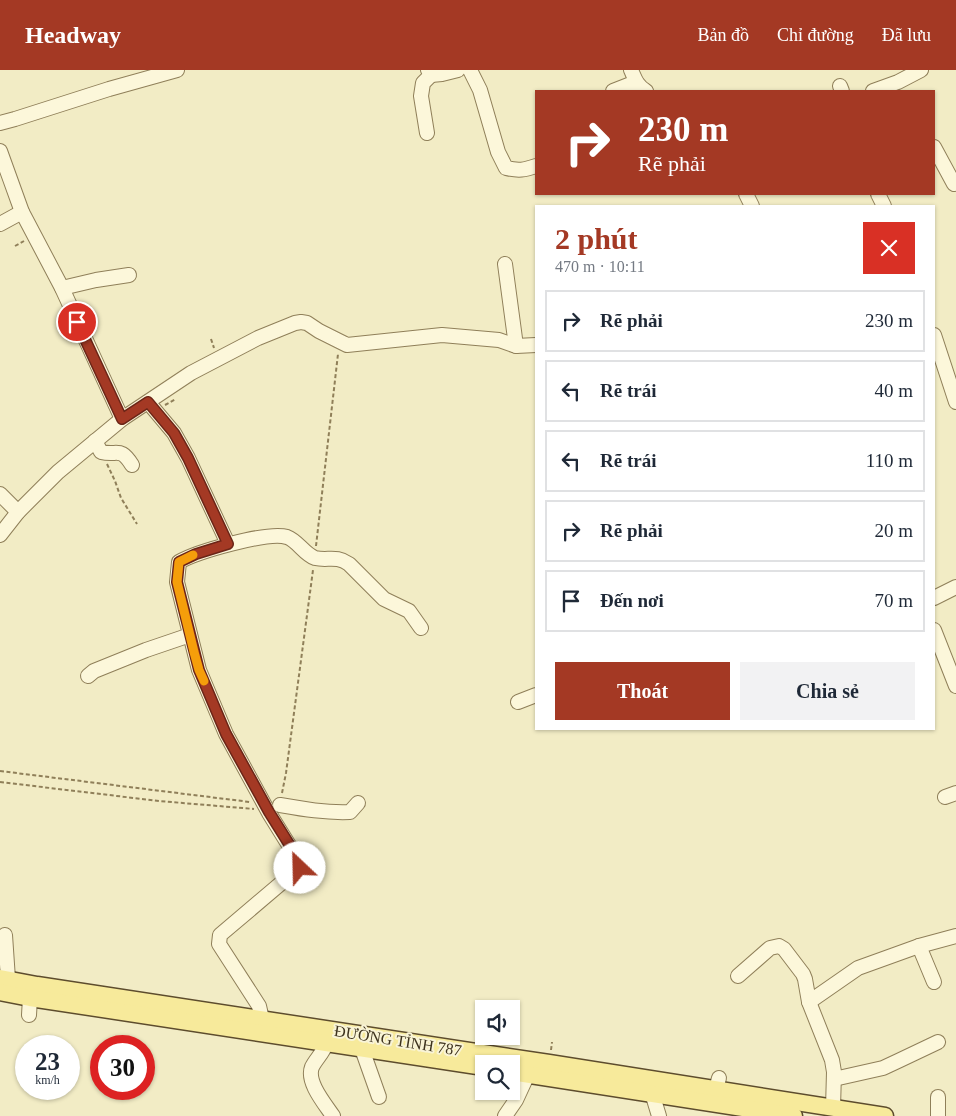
<!DOCTYPE html>
<html lang="vi">
<meta charset="utf-8">
<style>
:root{--surface:#fff;--page:#f2f2f3;--text:#1f2937;--muted:#747a83;--line:#e0e1e3;--accent:#a43924}
body{margin:0;font-family:Georgia,serif;background:var(--page);color:var(--text);height:100vh;display:flex;flex-direction:column;font-size:19px;white-space:nowrap}
*{box-sizing:border-box;margin:0}
p{font-size:16px;color:var(--muted)}
.icon{flex:none;width:28px;height:28px;fill:none;stroke:currentColor;stroke-width:2;stroke-linecap:round;stroke-linejoin:round}
.map{position:relative;flex:1;overflow:hidden}
.sheet{position:absolute;left:535px;top:135px;width:400px;height:525px;display:flex;flex-direction:column;background:var(--surface);border-radius:0px;box-shadow:0 1px 4px #0004}
.sheet>*{flex:none}
.top-card{position:absolute;left:535px;top:20px;width:400px;height:105px;border-radius:0px;box-shadow:0 1px 4px #0004;background:#a43924;color:#fff;overflow:hidden}
.buttons{position:absolute;left:475px;top:930px;display:grid;gap:10px}
.buttons a{display:grid;place-items:center;width:45px;height:45px;border-radius:0px;background:var(--surface);box-shadow:0 1px 4px #0004;font-size:25px}
.speed{position:absolute;left:15px;top:965px;display:flex;gap:10px;font-size:25px;font-weight:700;text-align:center}
.speed>*{display:grid;place-content:center;width:65px;height:65px;border-radius:50%;background:var(--surface);box-shadow:0 1px 4px #0004;line-height:1}
.speed small{font-size:12px;font-weight:400}
.speed .limit{border:8px solid #d22;background:#fff;color:#111}
.pin{position:absolute;display:grid;place-items:center;width:42px;height:42px;color:#fff;margin:-21px;border:2px solid #fff;border-radius:50%;box-shadow:0 1px 5px #0007}
.me{position:absolute;width:55px;margin:-28px;rotate:336deg;stroke-linejoin:round;filter:drop-shadow(0 0 4px #0008)}
.turn{display:flex;align-items:center;gap:18px;height:105px;padding:0 20px;font-size:22px}
.turn .icon{width:65px;height:65px;stroke-width:2.5}
.turn b{display:block;font-size:35px;line-height:42px}
.round{display:grid;place-items:center;flex:none;width:52px;height:52px;border-radius:0px;background:var(--page)}
.head{display:flex;align-items:center;justify-content:space-between;height:85px;padding:0 20px}
h1{font-size:30px;font-weight:600;line-height:38px;color:var(--accent)}
.action{display:flex;gap:10px;margin-top:auto;padding:10px 20px}
.action a{flex:1;height:58px;border-radius:0px;background:var(--accent);color:#fff;font-size:20px;font-weight:600;line-height:58px;text-align:center}
.action a+a{background:var(--page);color:var(--text)}
ul{padding:0;list-style:none}
li{display:flex;align-items:center;gap:15px;height:62px;margin:0 10px 8px;padding:0 10px;border:2px solid var(--line);border-radius:0px}
li div{flex:1}
li b{display:block;font-size:19px}
li em{font-style:normal}
header{display:flex;align-items:center;gap:30px;box-sizing:border-box;height:70px;padding:0 25px;background:var(--accent);color:#fff}
header strong{font-size:24px}
nav{display:flex;gap:28px;margin-inline-start:auto;font-size:18px}
.map>svg:first-child{display:block}
.lines{fill:none;stroke-linecap:round;stroke-linejoin:round}
.minor-casing{stroke:#8f7f59;stroke-width:16}
.major-casing{stroke:#5d4c2d;stroke-width:19}
.path{stroke:#8f7f59;stroke-width:2;stroke-dasharray:4 2.5;stroke-linecap:butt}
.minor{stroke:#fcf7da;stroke-width:14}
.major{stroke:#f7ea9b;stroke-width:16}
.route-casing{stroke:#6b2517;stroke-width:12}
.route{stroke:#a43924;stroke-width:9}
.slow{stroke:#f59e0b;stroke-width:9}
.labels{text-anchor:middle;stroke-width:4;stroke-linejoin:round;paint-order:stroke}
.street-label{font-size:16px;fill:#3e331e;stroke:#f9f4d6}
</style>
<header>
<strong>Headway</strong>
<nav><a>Bản đồ</a><a>Chỉ đường</a><a>Đã lưu</a></nav>
</header>
<div class="map">
<svg width="956" height="1046" viewBox="0 0 956 1046">
<rect width="100%" height="100%" fill="#f2ecc5"/>
<g class="lines">
<defs>
<g id="minor">
<polyline points="428,0 431,5 442,4 458,0"/>
<path d="M470 0 480 20 498 82 506 98C519 101 524 100 536 96"/>
<path d="M631 0C635 9 637 16 646 21"/>
<polyline points="840,16 842,21"/>
<polyline points="613,21 636,12"/>
<polyline points="873,21 898,12 921,0"/>
<polyline points="0,53 15,49 109,19 177,0"/>
<polyline points="427,63 421,26 423,13 431,5"/>
<polyline points="934,77 954,114"/>
<polyline points="0,81 22,142 62,218 122,349"/>
<polyline points="746,124 752,136"/>
<polyline points="878,124 884,136"/>
<polyline points="0,154 22,142"/>
<polyline points="505,194 516,276"/>
<polyline points="62,218 96,210 129,205"/>
<polyline points="934,265 956,332"/>
<polyline points="148,332 174,363 188,388 228,474"/>
<path d="M95 371 101 382C118 386 120 376 132 395"/>
<polyline points="0,424 18,442"/>
<polyline points="0,465 18,442 58,402 122,349 191,303 258,268 295,253 301,252 307,253 319,261 347,275 442,265 499,270 516,276 536,275"/>
<polyline points="934,528 956,517"/>
<polyline points="934,560 956,616"/>
<polyline points="88,606 94,601 146,580 190,565"/>
<polyline points="518,632 536,625"/>
<polyline points="945,727 956,723"/>
<path d="M280 735C303 739 326 743 350 742L358 733"/>
<polyline points="5,865 8,909"/>
<polyline points="919,876 934,912"/>
<polyline points="738,906 770,878 779,876 784,879 803,904 805,909 809,932 832,990 834,1002 833,1038"/>
<polyline points="809,932 858,898 919,876 956,866"/>
<polyline points="29,945 30,928"/>
<path d="M262 949 259 936 219 874 220 865 299 798 300 793 269 743 226 664 199 600 177 512 179 492C196 482 268 461 287 467 298 471 304 484 315 488 328 491 336 485 349 494L384 529 409 541 421 558"/>
<path d="M326 974C323 983 316 989 312 997 306 1012 325 1034 333 1046"/>
<polyline points="362,979 379,1027"/>
<polyline points="834,1009 883,998 898,991 938,972"/>
<polyline points="716,1019 719,1008"/>
<polyline points="652,1023 659,1046"/>
<polyline points="505,1046 516,1030 528,1004"/>
<polyline points="938,1046 938,1027"/>
</g>
<g id="major">
<polyline points="0,908 37,915 549,993 885,1046"/>
<polyline points="0,922 30,928 484,997"/>
<polyline points="511,1002 794,1046"/>
</g>
</defs>
<use href="#minor" class="minor-casing"/>
<use href="#major" class="major-casing"/>
<g class="path">
<polyline points="15,176 24,171"/>
<polyline points="211,269 214,278"/>
<polyline points="165,335 176,329"/>
<polyline points="107,394 115,411 121,428 137,454"/>
<polyline points="316,476 338,284"/>
<polyline points="0,701 250,732"/>
<polyline points="0,712 159,731 254,739"/>
<polyline points="282,723 286,703 313,500"/>
<polyline points="551,980 552,972"/>
</g>
<use href="#minor" class="minor"/>
<use href="#major" class="major"/>
</g>
<g class="lines">
<defs>
<polyline id="route" points="77,252 122,349 148,332 174,363 188,388 228,474 196,484 179,492 177,512 199,600 226,664 269,742 299,790 300,798"/>
</defs>
<use href="#route" class="route-casing"/>
<use href="#route" class="route"/>
<polyline class="slow" points="193,485 179,492 177,512 194,582 199,600 204,611"/>
</g>
<g class="labels">
<g class="street-label">
<text transform="translate(398 970) rotate(9)" y="6">ĐƯỜNG TỈNH 787</text>
</g>
</g>
</svg>
<div class="buttons">
<a><svg class="icon" aria-label="sound" viewBox="0 0 24 24"><path d="M4 9h4l5-4v14l-5-4H4zM17 9q2 3 0 6"/></svg></a>
<a><svg class="icon" aria-label="search" viewBox="0 0 24 24"><circle cx="10" cy="10" r="6"/><path d="M15 15l6 6"/></svg></a>
</div>
<div class="speed"><div>23<small>km/h</small></div><div class="limit">30</div></div>
<div class="pin" style="left:77px;top:252px;background:#d93025"><svg class="icon" aria-label="arrive" viewBox="0 0 24 24"><path d="M6 21V4h12l-3 4 3 4H6"/></svg></div>
<svg class="me" style="left:300px;top:798px" viewBox="-20 -20 40 40"><circle r="19" fill="#fff"/><path d="M0-13L10 11 0 6-10 11z" fill="#a43924"/></svg>
<div class="top-card">
<div class="turn"><svg class="icon" aria-label="right" viewBox="0 0 24 24"><path d="M7 20v-9h11M14 6l5 5-5 5"/></svg><div><b>230 m</b>Rẽ phải</div></div>
</div>
<section class="sheet">
<div class="head"><div><h1>2 phút</h1><p>470 m · 10:11</p></div><a class="round" style="background:#d93025;color:#fff"><svg class="icon" aria-label="close" viewBox="0 0 24 24"><path d="M6 6l12 12M18 6L6 18"/></svg></a></div>
<ul>
<li><svg class="icon" aria-label="right" viewBox="0 0 24 24"><path d="M7 20v-9h11M14 6l5 5-5 5"/></svg><div><b>Rẽ phải</b></div><em>230 m</em></li>
<li><svg class="icon" aria-label="left" viewBox="0 0 24 24"><path d="M17 20v-9H6M10 6l-5 5 5 5"/></svg><div><b>Rẽ trái</b></div><em>40 m</em></li>
<li><svg class="icon" aria-label="left" viewBox="0 0 24 24"><path d="M17 20v-9H6M10 6l-5 5 5 5"/></svg><div><b>Rẽ trái</b></div><em>110 m</em></li>
<li><svg class="icon" aria-label="right" viewBox="0 0 24 24"><path d="M7 20v-9h11M14 6l5 5-5 5"/></svg><div><b>Rẽ phải</b></div><em>20 m</em></li>
<li><svg class="icon" aria-label="arrive" viewBox="0 0 24 24"><path d="M6 21V4h12l-3 4 3 4H6"/></svg><div><b>Đến nơi</b></div><em>70 m</em></li>
</ul>
<div class="action"><a>Thoát</a><a>Chia sẻ</a></div>
</section>
</div>
